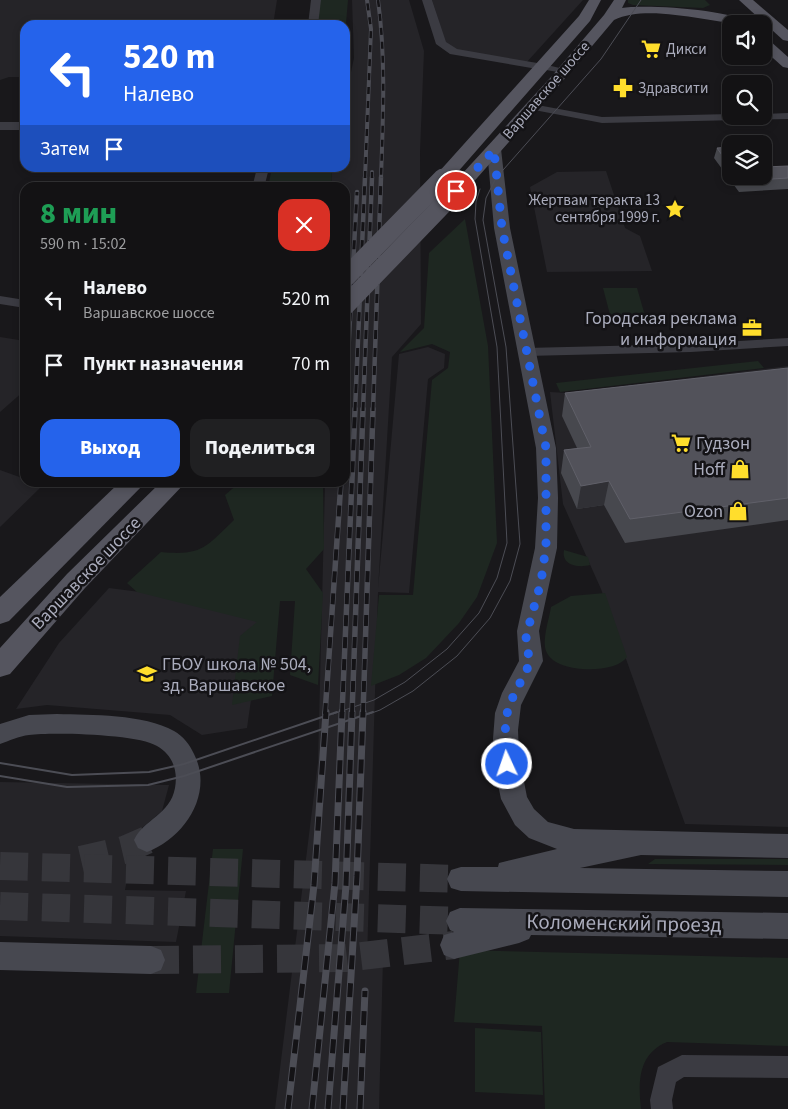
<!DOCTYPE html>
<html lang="ru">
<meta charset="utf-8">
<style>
:root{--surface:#131214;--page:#202022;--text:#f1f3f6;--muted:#9d9ea0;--line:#323234;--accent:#2563eb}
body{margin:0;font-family:"Source Sans 3",sans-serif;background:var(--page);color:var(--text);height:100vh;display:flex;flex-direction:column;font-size:19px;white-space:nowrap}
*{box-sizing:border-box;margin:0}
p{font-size:16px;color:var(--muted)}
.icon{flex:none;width:28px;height:28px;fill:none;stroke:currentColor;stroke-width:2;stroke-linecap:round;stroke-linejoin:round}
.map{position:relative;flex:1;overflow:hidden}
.side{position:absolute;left:20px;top:182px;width:330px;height:305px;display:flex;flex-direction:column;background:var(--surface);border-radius:15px;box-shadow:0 2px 8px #0003,0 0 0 1px var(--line)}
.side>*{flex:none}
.guide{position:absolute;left:20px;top:20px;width:330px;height:152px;border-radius:15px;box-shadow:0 2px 8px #0003,0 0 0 1px var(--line);background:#2563eb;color:#fff;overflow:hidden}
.tools{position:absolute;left:722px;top:15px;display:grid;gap:10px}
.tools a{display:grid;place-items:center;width:50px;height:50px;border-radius:10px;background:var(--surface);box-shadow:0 2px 8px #0003,0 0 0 1px var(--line);font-size:25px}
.pin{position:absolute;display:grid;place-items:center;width:42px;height:42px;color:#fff;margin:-21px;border:2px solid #fff;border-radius:50%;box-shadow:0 1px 5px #0007}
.me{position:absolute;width:55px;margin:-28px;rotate:357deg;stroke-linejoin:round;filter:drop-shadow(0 0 4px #0008)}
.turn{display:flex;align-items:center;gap:18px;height:105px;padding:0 20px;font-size:22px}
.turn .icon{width:65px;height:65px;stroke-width:2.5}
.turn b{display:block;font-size:35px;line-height:42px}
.then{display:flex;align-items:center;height:48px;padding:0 20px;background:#0003;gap:10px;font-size:19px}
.round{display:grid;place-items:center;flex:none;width:52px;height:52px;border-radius:15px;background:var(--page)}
.overview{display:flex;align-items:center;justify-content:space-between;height:85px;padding:0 20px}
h1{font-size:30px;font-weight:800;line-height:38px;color:#1e9e55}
.cta{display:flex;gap:10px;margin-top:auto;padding:10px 20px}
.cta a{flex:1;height:58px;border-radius:15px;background:var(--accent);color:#fff;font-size:20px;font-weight:800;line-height:58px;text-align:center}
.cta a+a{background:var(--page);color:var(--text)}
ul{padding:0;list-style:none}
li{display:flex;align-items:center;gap:15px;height:65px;padding:0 20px}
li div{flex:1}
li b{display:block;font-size:19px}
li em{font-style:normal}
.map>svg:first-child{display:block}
.built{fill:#252428}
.green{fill:#1e2721}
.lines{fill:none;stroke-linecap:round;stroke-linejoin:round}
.secondary-tunnel{stroke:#36363b;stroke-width:28;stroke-dasharray:28 14;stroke-linecap:butt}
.minor{fill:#3b3b42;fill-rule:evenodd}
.tertiary{fill:#3b3b42;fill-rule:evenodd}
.secondary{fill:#474850;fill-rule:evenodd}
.primary{fill:#55555f;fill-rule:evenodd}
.tram-far1{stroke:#4c4d55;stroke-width:1}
.tram{stroke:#4c4d55;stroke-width:2}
.rail-far3-casing{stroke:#4c4d55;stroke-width:4}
.rail-far2-casing{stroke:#4c4d55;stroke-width:4.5}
.rail-far1-casing{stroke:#4c4d55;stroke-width:5.5}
.rail-casing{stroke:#4c4d55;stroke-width:7}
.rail-far3{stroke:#141316;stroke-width:2.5;stroke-dasharray:7;stroke-linecap:butt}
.rail-far2{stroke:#141316;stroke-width:3;stroke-dasharray:9;stroke-linecap:butt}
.rail-far1{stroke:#141316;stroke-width:4;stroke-dasharray:11;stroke-linecap:butt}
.rail{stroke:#141316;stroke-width:5;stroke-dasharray:14;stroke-linecap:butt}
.primary-bridge{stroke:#55555f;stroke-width:19}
.wall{fill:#47484e}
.shaded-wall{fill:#303035}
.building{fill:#52525a;stroke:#606069}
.route{stroke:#2563eb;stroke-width:9;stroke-dasharray:0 16.2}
.labels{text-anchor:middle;stroke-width:5;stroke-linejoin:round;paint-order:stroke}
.far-poi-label{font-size:15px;fill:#aaacbc;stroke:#141316;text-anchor:start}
.far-street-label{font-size:15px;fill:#aaacbc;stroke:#141316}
.poi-label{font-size:18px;fill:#aaacbc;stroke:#141316;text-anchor:end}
.street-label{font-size:18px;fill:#aaacbc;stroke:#141316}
.near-street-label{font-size:21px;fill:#aaacbc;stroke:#141316}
</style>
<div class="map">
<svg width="788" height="1109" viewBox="0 0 788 1109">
<rect width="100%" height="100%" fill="#19181b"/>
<g class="built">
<polygon points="0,0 277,0 273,25 25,25 25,77 9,77 0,80"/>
<polygon points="352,0 409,0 424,51 420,152 421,324 392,357 378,589 399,354 428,347 445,354 444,368 428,379 409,593 378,592 367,960 383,959 379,1109 275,1109 318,762 325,483 345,482 345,188 331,187 332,168 345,168 345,100 354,58"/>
<polygon points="432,0 583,0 526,63 457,52 446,44"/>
<polygon points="606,171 625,228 640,236 652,271 547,272 530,187 557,172"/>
<polygon points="0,337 25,341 25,390 0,412"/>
<polygon points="788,366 788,827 685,824 601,589 563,504 550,392 567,393"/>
<polygon points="0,470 25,479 25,482 42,486 0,527"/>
<polygon points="109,588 264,608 247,728 202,735 170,715 47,705 16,709 59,643"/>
<polygon points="0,782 169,785 162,811 136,833 125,890 186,891 176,942 0,936"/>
</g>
<g class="green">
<polygon points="320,0 348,0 345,35 345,25 317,25"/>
<polygon points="628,0 705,0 710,5 703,8 633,5 628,3"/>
<polygon points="272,168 332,168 331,187 268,187"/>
<polygon points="465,219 488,346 497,543 477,597 459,623 426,658 399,675 371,686 379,595 413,595 432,380 448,368 450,352 432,344 400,352 424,328 429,253"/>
<polygon points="603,288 637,288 648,326 613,326"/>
<polygon points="758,361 764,368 560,392 556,383"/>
<path d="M239 483H323L324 549 306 569 323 593 318 685 290 675 295 601H280L272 696 232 705 240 636 257 622 137 592 127 583 161 552C202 556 206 547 234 520L225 495Z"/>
<path d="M564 550 588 557 590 565C579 568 561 566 564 550Z"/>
<path d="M605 593 627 657C616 674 557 674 547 653 541 642 549 620 551 607L571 596Z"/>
<polygon points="213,849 243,849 229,993 196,993"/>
<polygon points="655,859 788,859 788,865 648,864"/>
<path d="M460 950 788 958V1046L667 1042C638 1054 638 1082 641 1109H545L542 1026 454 1022Z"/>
<polygon points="475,1028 541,1032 543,1095 475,1092"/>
</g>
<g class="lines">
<g class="secondary-tunnel">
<polyline points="81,860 124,850 147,840"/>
<polyline points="0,866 461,879"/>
<polyline points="0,906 460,921"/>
<polyline points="151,960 345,958 454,945"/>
</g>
<g class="minor">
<polygon points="543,64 568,70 564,73 540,69 540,65"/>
<polygon points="532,104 602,117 731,114 731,116 764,116 764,114 788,113 788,119 602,123 529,109 529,105"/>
<polygon points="788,338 788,346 691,352 526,356 520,352 526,348 691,344"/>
<polygon points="682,1055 788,1056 788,1078 684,1077 676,1082 672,1100 673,1109 651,1109 650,1100 658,1067"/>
</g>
<g class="tertiary">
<polygon points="311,0 321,0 318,25 308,25"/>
<polygon points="422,0 432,0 446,42 457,49 543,64 548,67 543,70 450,54 436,44"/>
<rect x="0" y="122" width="25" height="8"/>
<polygon points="257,168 269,168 264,188 252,188"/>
<polygon points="0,296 25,300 25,308 0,304"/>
</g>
<g class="secondary">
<polygon points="494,145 501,149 510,228 556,448 558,498 557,548 539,631 543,661 521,705 518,730 519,756 527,797 534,809 548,822 574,829 788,834 788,858 641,855 580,868 788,871 788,897 461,891 451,888 447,879 451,870 461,867 498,867 499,863 557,849 529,838 515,825 501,799 494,765 493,739 495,713 502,693 519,661 517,631 535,548 538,498 536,448 494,228 487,149"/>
<path d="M57 714C91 715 144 714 174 731 183 736 190 745 194 754 214 793 185 838 147 852L138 848 134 840C144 819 170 815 175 788 178 771 173 755 157 746 138 734 52 732 29 735 19 736 9 741 0 744V724L29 715Z"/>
<polygon points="460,908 788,913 788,939 531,935 529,939 519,943 454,959 444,955 440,945 444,935 454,932 450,930 446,921 450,912"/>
<polygon points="0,942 151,946 161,950 165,960 161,970 151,974 0,970"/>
</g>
<g class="primary">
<polygon points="589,0 601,0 590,21 449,182 437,182 435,178 437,174 579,16"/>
<path d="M614 0H626L622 8C642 4 736 9 748 24 710 24 650 3 614 20L561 83 462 195H450L448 191 450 187 551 77 604 15Z"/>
<polygon points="739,0 753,0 788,30 788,41 783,40"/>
<polygon points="764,39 769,40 788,57 788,68 783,67 764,50"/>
<polygon points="120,482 146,482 9,621 0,624 0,597"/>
<polygon points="161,482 186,482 85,588 10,674 0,677 0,648 67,574"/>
</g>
<g class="tram-far1">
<polyline points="333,714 374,700 405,682 447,649 479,613 497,578 507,543 497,347 475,219 476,202 480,189"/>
<polyline points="369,714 380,710 413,691 457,656 490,618 510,581 520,544 506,347 483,220 486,198 496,178 601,59 641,0"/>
</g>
<g class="tram">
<polyline points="0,763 72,775 149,772 184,764 337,712"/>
<polyline points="0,776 67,787 148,785 184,776 373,712"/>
</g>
<defs>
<g id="rail-far3">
<path d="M378 0C386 59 383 119 381 178"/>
<polyline points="365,178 371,29 367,0"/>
<polyline points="372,178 372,172"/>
</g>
<g id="rail-far2">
<polyline points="345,411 357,192"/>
<polyline points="355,411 365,177"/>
<polyline points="363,411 372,177"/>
<polyline points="373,411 381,177"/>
</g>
<g id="rail-far1">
<polyline points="345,415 345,409"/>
<polyline points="325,714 341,482"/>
<polyline points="342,714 355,409"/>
<polyline points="352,714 363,409"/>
<polyline points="363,714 373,409"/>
</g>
<g id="rail">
<polyline points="288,1109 314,885 326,712"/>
<polyline points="312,1109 335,883 342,712"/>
<polyline points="328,1109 346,885 352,712"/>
<polyline points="343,1109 357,876 363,712"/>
<polyline points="360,1109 365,991"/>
</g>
</defs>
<use href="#rail-far3" class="rail-far3-casing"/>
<use href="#rail-far2" class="rail-far2-casing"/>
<use href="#rail-far1" class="rail-far1-casing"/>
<use href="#rail" class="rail-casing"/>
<use href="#rail-far3" class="rail-far3"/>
<use href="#rail-far2" class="rail-far2"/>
<use href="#rail-far1" class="rail-far1"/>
<use href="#rail" class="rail"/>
<g class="primary-bridge">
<polyline points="345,278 443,178"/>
<polyline points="345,306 456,191"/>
</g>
</g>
<g class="wall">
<polygon points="731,147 731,176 764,176 788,166 788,189 739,192 714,158 717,148"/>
<polygon points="788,368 788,520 625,543 604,505 577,509 561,473 564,450 577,448 562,416 565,393"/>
</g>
<polygon class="shaded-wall" points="609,481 604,505 577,509 581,486"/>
<g class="building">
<polygon points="731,147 731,168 717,148"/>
<polygon points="788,166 788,178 741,181 738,176 764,176 764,167"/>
<polygon points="788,368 788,498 630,519 609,481 581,486 564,450 591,447 565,393"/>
</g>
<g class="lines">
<polyline class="route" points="456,191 494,150 502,228 546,448 546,546 541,582 526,636 527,650 531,661 508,707 505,732 507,764"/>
</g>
<defs>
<symbol id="supermarket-bare" viewBox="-9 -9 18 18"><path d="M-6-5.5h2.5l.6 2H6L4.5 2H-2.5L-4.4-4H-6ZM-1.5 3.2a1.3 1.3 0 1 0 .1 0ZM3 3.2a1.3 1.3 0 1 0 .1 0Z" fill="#ffde2c" stroke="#141316" stroke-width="2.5" paint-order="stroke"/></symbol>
<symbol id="pharmacy-bare" viewBox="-9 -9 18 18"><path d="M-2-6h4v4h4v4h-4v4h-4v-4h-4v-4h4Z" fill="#ffde2c" stroke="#141316" stroke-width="2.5" paint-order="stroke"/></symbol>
<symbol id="sight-bare" viewBox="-9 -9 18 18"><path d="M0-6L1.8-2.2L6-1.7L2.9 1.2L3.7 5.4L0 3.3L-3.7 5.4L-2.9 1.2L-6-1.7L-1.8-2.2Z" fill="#ffde2c" stroke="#141316" stroke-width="2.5" paint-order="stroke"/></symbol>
<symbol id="office-bare" viewBox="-9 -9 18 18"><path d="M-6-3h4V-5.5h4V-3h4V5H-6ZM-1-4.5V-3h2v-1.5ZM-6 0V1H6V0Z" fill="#ffde2c" stroke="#141316" stroke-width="2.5" paint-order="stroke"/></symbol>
<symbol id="shop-bare" viewBox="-9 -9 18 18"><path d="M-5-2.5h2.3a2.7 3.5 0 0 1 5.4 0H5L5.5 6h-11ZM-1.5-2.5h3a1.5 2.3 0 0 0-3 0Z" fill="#ffde2c" stroke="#141316" stroke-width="2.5" paint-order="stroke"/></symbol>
<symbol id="school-bare" viewBox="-9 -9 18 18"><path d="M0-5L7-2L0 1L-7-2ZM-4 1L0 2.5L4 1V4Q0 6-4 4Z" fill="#ffde2c" stroke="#141316" stroke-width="2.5" paint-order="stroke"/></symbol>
</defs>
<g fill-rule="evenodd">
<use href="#supermarket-bare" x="637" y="35" width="28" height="28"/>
<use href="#pharmacy-bare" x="609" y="74" width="28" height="28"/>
<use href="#sight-bare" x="661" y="195" width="28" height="28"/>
<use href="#office-bare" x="738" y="314" width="28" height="28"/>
<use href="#supermarket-bare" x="667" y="429" width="28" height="28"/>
<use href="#shop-bare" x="726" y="455" width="28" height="28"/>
<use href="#shop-bare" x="724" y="497" width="28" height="28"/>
<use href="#school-bare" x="133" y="660" width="28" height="28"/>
</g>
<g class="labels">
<g class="far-poi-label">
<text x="666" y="54">Дикси</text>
<text x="638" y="93">Здравсити</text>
<text x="660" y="205" text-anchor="end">Жертвам теракта 13<tspan x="660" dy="17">сентября 1999 г.</tspan></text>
</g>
<g class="far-street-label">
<text transform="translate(546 90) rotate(-49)" y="5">Варшавское шоссе</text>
</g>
<g class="poi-label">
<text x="737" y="324">Городская реклама<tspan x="737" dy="21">и информация</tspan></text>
<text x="696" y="449" text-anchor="start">Гудзон</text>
<text x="725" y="475">Hoff</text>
<text x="723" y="517">Ozon</text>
<text x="162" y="670" text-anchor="start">ГБОУ школа № 504,<tspan x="162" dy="21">зд. Варшавское</tspan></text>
</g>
<g class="street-label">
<text transform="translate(86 573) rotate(-46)" y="6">Варшавское шоссе</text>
</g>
<g class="near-street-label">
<text transform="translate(624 923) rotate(1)" y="7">Коломенский проезд</text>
</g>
</g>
</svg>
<div class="tools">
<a><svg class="icon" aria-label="sound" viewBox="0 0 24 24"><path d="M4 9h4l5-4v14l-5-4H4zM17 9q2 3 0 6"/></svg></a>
<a><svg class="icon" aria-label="search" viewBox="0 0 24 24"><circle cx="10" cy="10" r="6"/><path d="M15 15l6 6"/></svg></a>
<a><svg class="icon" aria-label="layers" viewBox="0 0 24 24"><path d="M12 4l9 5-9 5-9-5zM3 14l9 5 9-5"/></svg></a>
</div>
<div class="pin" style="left:456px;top:191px;background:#d93025"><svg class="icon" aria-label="arrive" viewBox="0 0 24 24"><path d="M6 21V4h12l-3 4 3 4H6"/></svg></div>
<svg class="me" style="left:507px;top:764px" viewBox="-20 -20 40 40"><circle r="17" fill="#2563eb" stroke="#fff" stroke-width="3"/><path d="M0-11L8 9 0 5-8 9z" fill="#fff"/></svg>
<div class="guide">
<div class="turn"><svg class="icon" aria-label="left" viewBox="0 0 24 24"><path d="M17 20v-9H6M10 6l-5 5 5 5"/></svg><div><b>520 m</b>Налево</div></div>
<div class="then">Затем<svg class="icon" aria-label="arrive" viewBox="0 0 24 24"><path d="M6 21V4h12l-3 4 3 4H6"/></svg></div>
</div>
<section class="side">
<div class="overview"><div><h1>8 мин</h1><p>590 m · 15:02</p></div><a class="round" style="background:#d93025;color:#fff"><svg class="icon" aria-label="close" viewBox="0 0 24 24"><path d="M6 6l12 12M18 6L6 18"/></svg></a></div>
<ul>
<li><svg class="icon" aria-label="left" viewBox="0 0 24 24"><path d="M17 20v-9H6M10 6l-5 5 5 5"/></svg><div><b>Налево</b><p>Варшавское шоссе</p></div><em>520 m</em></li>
<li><svg class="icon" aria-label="arrive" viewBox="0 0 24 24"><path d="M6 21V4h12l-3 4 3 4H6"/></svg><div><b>Пункт назначения</b></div><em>70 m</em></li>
</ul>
<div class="cta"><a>Выход</a><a>Поделиться</a></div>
</section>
</div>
